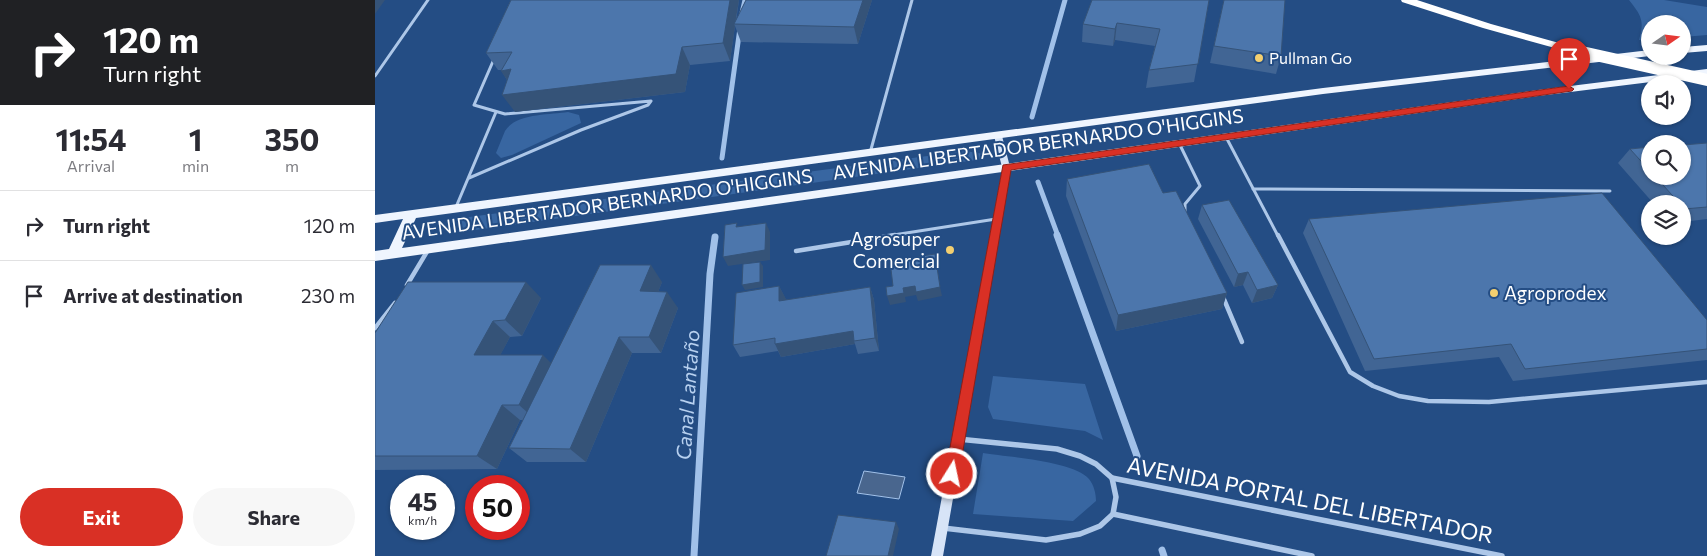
<!DOCTYPE html>
<meta charset="utf-8">
<style>
:root{--surface:#fff;--page:#f7f7f7;--text:#2b2b33;--muted:#7c7c81;--line:#e1e1e2;--accent:#d93025}
body{margin:0;font-family:Commissioner,sans-serif;background:var(--page);color:var(--text);height:100vh;display:flex;flex-direction:column;font-size:19px;white-space:nowrap}
*{box-sizing:border-box;margin:0}
p{font-size:16px;color:var(--muted)}
.icon{flex:none;width:28px;height:28px;fill:none;stroke:currentColor;stroke-width:2;stroke-linecap:round;stroke-linejoin:round}
.map{position:relative;flex:1;overflow:hidden}
.details{display:flex;flex-direction:column;background:var(--surface);width:375px}
.details>*{flex:none}
.guide{background:#202124;color:#fff;overflow:hidden}
.needle{width:32px;rotate:76deg}
.fabs{position:absolute;left:1266px;top:15px;display:grid;gap:10px}
.fabs a{display:grid;place-items:center;width:50px;height:50px;border-radius:50%;background:var(--surface);box-shadow:0 1px 4px #0004;font-size:25px}
.speed{position:absolute;left:15px;top:475px;display:flex;gap:10px;font-size:25px;font-weight:700;text-align:center}
.speed>*{display:grid;place-content:center;width:65px;height:65px;border-radius:50%;background:var(--surface);box-shadow:0 1px 4px #0004;line-height:1}
.speed small{font-size:12px;font-weight:400}
.speed .limit{border:8px solid #d22;background:#fff;color:#111}
.pin{position:absolute;display:grid;place-items:center;width:42px;height:42px;color:#fff;margin:-51px -21px;border-radius:50% 50% 50% 0;rotate:-45deg;box-shadow:0 0 5px #0007}
.pin .icon{rotate:45deg}
.me{position:absolute;width:55px;margin:-28px;rotate:10deg;stroke-linejoin:round;filter:drop-shadow(0 0 4px #0008)}
.turn{display:flex;align-items:center;gap:18px;height:105px;padding:0 20px;font-size:22px}
.turn .icon{width:65px;height:65px;stroke-width:2.5}
.turn b{display:block;font-size:35px;line-height:42px}
.eta{display:flex;justify-content:space-evenly;align-items:center;height:85px;text-align:center}
.eta b{font-size:30px;font-weight:700;line-height:35px}
.cta{display:flex;gap:10px;margin-top:auto;padding:10px 20px}
.cta a{flex:1;height:58px;border-radius:30px;background:var(--accent);color:#fff;font-size:20px;font-weight:700;line-height:58px;text-align:center}
.cta a+a{background:var(--page);color:var(--text)}
ul{padding:0;list-style:none}
li{display:flex;align-items:center;gap:15px;height:70px;padding:0 20px;border-top:1px solid var(--line)}
li div{flex:1}
li b{display:block;font-size:19px}
li em{font-style:normal}
main{display:flex;flex:1;min-height:0}
.map>svg:first-child{display:block}
.green{fill:#3866a1}
.water{fill:#49668e;stroke:#a1c1e9}
.lines{fill:none;stroke-linecap:round;stroke-linejoin:round}
.stream-far1{stroke:#a1c1e9;stroke-width:5}
.stream{stroke:#a1c1e9;stroke-width:7}
.service-far1{stroke:#adc7e8;stroke-width:3}
.service{stroke:#adc7e8;stroke-width:4.5}
.minor{stroke:#adc7e8;stroke-width:5.5}
.secondary{fill:#d7e4f7;fill-rule:evenodd}
.primary{fill:#eff5fe;fill-rule:evenodd}
.motorway{fill:#fff;fill-rule:evenodd}
.motorway-bridge{stroke:#fff;stroke-width:12}
.wall{fill:#416594}
.shaded-wall{fill:#355378}
.building{fill:#4c76ac;stroke:#355378}
.route{fill:#d93025;stroke:#8d1f18}
.poi-dot{fill:#f3cf70;stroke:#244d84;stroke-width:2}
.labels{text-anchor:middle;stroke-width:4;stroke-linejoin:round;paint-order:stroke}
.far-poi-label{font-size:16px;fill:#fff;stroke:#244d84;text-anchor:start}
.street-label{font-size:19px;fill:#fff;stroke:#244d84}
.poi-label{font-size:19px;fill:#fff;stroke:#244d84;text-anchor:end}
.water-label{font-size:20px;font-style:italic;fill:#b8d1f0;stroke:#244d84}
.near-street-label{font-size:22px;fill:#fff;stroke:#244d84}
</style>
<main>
<section class="details">
<div class="guide">
<div class="turn"><svg class="icon" aria-label="right" viewBox="0 0 24 24"><path d="M7 20v-9h11M14 6l5 5-5 5"/></svg><div><b>120 m</b>Turn right</div></div>
</div>
<div class="eta">
<div><b>11:54</b><p>Arrival</p></div>
<div><b>1</b><p>min</p></div>
<div><b>350</b><p>m</p></div>
</div>
<ul>
<li><svg class="icon" aria-label="right" viewBox="0 0 24 24"><path d="M7 20v-9h11M14 6l5 5-5 5"/></svg><div><b>Turn right</b></div><em>120 m</em></li>
<li><svg class="icon" aria-label="arrive" viewBox="0 0 24 24"><path d="M6 21V4h12l-3 4 3 4H6"/></svg><div><b>Arrive at destination</b></div><em>230 m</em></li>
</ul>
<div class="cta"><a>Exit</a><a>Share</a></div>
</section>
<div class="map">
<svg width="1332" height="556" viewBox="0 0 1332 556">
<rect width="100%" height="100%" fill="#244d84"/>
<g class="green">
<path d="M1254 0H1289L1332 7V35L1308 37V24H1275V39L1264 40C1270 21 1266 15 1254 0Z"/>
<path d="M193 112 204 115 206 123 137 155 126 158 121 153C124 146 127 138 130 131 141 113 175 115 193 112Z"/>
<polygon points="590,151 609,154 608,159 79,233 69,230 73,223 87,218"/>
<polygon points="618,376 710,384 728,440 710,431 618,419 613,407"/>
<path d="M608 453C632 457 699 461 714 479 719 485 721 494 721 501L698 521 598 514Z"/>
</g>
<polygon class="water" points="489,471 530,477 524,499 482,493"/>
<g class="lines">
<g class="stream-far1">
<polyline points="367,13 370,0"/>
<polyline points="657,117 690,0"/>
<polyline points="347,158 365,28"/>
<polyline points="663,182 683,236"/>
</g>
<g class="stream">
<polyline points="682,235 762,456"/>
<polyline points="787,550 789,556"/>
<polyline points="319,556 335,274 340,237"/>
</g>
<g class="service-far1">
<polyline points="0,76 53,0"/>
<polyline points="851,137 903,236"/>
<polyline points="804,143 825,186 810,204 810,213"/>
<polyline points="495,153 537,0"/>
<polyline points="94,178 206,130 273,105 276,101 130,114 99,105 119,59"/>
<polyline points="878,189 1235,191"/>
<polyline points="81,207 121,112"/>
<polyline points="512,236 621,219"/>
</g>
<g class="service">
<polyline points="903,235 975,372 998,386 1024,396 1053,401 1114,402 1332,382"/>
<polyline points="421,251 520,235"/>
<polyline points="32,285 53,250"/>
<polyline points="848,297 867,342"/>
<polyline points="0,328 20,303"/>
</g>
<g class="minor">
<polyline points="737,478 1127,556"/>
<polyline points="738,514 937,556"/>
<polyline points="568,528 671,540 705,534 725,526 738,514 741,497 737,478 721,464 705,456 682,449 583,439"/>
</g>
<polygon class="secondary" points="623,133 627,136 635,167 634,177 568,556 556,556 626,177 627,167 619,136"/>
<g class="primary">
<polygon points="1332,45 1332,51 1308,53 1308,47"/>
<polygon points="1275,50 1275,56 948,94 41,218 27,248 1163,90 1332,69 1332,75 1163,96 0,261 0,251 14,249 28,219 0,223 0,215 948,88"/>
</g>
<polygon class="motorway" points="1026,0 1042,0 1116,24 1202,48 1204,50 1198,53 1108,28 1027,2"/>
<polyline class="motorway-bridge" points="1198,50 1332,80"/>
</g>
<g class="wall">
<polygon points="136,0 364,0 361,22 371,0 497,0 483,44 366,42 360,26 355,61 315,65 310,92 140,112 132,80 126,70 123,70 111,53"/>
<polygon points="834,0 819,82 771,88 774,70 780,46 740,40 738,46 707,42 708,24"/>
<polygon points="849,0 906,56 901,74 835,63"/>
<polygon points="1332,143 1332,219 1308,222 1308,204 1279,204 1243,163 1255,149 1275,147 1275,176 1308,176"/>
<polygon points="692,179 788,193 852,293 847,309 741,331 691,196"/>
<polygon points="827,205 903,285 897,298 877,303 868,285 859,287 823,219"/>
<polygon points="934,219 1332,320 1332,360 1138,381 1124,357 990,371 928,233"/>
<polygon points="287,282 283,292 303,308 286,353 257,353 211,462 152,462 134,448 148,420 145,420 122,469 0,470 0,333 166,298 147,336 135,337 125,355 176,363"/>
<polygon points="404,286 411,300 495,287 499,300 504,351 483,354 480,344 406,357 403,351 365,357 358,345"/>
</g>
<g class="shaded-wall">
<polygon points="0,0 10,0 0,14"/>
<polygon points="355,0 364,0 360,24 359,24 360,26 355,61 348,43"/>
<polygon points="488,0 497,0 483,44 479,27"/>
<polygon points="742,23 740,40 738,46 740,29"/>
<polygon points="307,47 315,65 310,92 140,112 127,95"/>
<polygon points="136,69 138,89 126,71"/>
<polygon points="391,223 395,232 395,260 353,266 348,257"/>
<polygon points="385,262 388,266 388,287 370,290 367,285"/>
<polygon points="276,265 287,282 277,308 265,291"/>
<polygon points="873,272 868,285 859,287 863,274"/>
<polygon points="151,282 166,298 147,336 130,320"/>
<polygon points="903,285 897,298 877,303 882,290"/>
<polygon points="404,286 411,299 410,314 404,301"/>
<polygon points="540,286 565,287 567,296 543,301 541,295 530,297 531,302 515,305 512,296 528,288"/>
<polygon points="495,287 499,300 504,351 500,338"/>
<polygon points="292,292 303,308 286,353 274,337"/>
<polygon points="852,293 847,309 741,331 743,315"/>
<polygon points="118,321 135,337 117,371 99,355"/>
<polygon points="478,331 479,341 480,344 406,357 400,344"/>
<polygon points="244,337 257,353 211,462 195,449"/>
<polygon points="168,355 184,371 161,420 144,405"/>
<polygon points="127,405 145,420 122,469 102,456"/>
<polygon points="521,522 524,529 518,556 513,556"/>
</g>
<g class="building">
<polygon points="136,0 355,0 348,43 307,47 301,74 127,95 136,69 126,71 137,52 111,53"/>
<polygon points="371,0 488,0 479,27 359,24"/>
<polygon points="717,0 834,0 823,64 774,70 785,29 742,23 740,29 708,24"/>
<polygon points="849,0 910,0 906,56 839,46"/>
<polygon points="1332,143 1332,207 1309,209 1308,207 1308,204 1305,204 1280,176 1308,176 1308,145"/>
<polygon points="1275,147 1275,171 1255,149"/>
<polygon points="774,164 788,193 801,191 852,293 743,315 692,179"/>
<polygon points="1227,193 1332,320 1332,349 1150,369 1136,344 999,359 934,219"/>
<polygon points="854,200 903,285 882,290 873,272 863,274 827,205"/>
<polygon points="362,223 361,227 391,223 390,250 348,257 350,225"/>
<polygon points="560,254 565,287 541,292 540,286 528,288 529,293 512,296 511,287 518,286 515,261"/>
<polygon points="385,262 385,282 367,285 368,264"/>
<polygon points="225,265 276,265 265,291 292,292 274,337 244,337 195,449 134,448"/>
<polygon points="33,282 151,282 130,320 118,321 99,355 168,355 144,405 127,405 102,456 0,456 0,333"/>
<polygon points="404,286 404,301 495,287 500,338 479,341 478,331 400,344 400,338 358,345 361,293"/>
<polygon points="463,515 521,522 513,556 451,556"/>
</g>
<polygon class="route" points="1194,86 1199,89 1197,91 636,170 584,474 582,479 577,481 572,479 570,474 628,165"/>
<g class="poi-dot">
<circle cx="884" cy="58" r="5"/>
<circle cx="575" cy="250" r="5"/>
<circle cx="1119" cy="293" r="5"/>
</g>
<g class="labels">
<g class="far-poi-label">
<text x="894" y="64">Pullman Go</text>
</g>
<g class="street-label">
<text transform="translate(663 144) rotate(-8)" y="7">AVENIDA LIBERTADOR BERNARDO O'HIGGINS</text>
<text transform="translate(232 204) rotate(-8)" y="7">AVENIDA LIBERTADOR BERNARDO O'HIGGINS</text>
</g>
<g class="poi-label">
<text x="565" y="246">Agrosuper<tspan x="565" dy="22">Comercial</tspan></text>
<text x="1129" y="300" text-anchor="start">Agroprodex</text>
</g>
<g class="water-label">
<text transform="translate(313 395) rotate(-86)" y="7">Canal Lantaño</text>
</g>
<g class="near-street-label">
<text transform="translate(935 500) rotate(11)" y="8">AVENIDA PORTAL DEL LIBERTADOR</text>
</g>
</g>
</svg>
<div class="fabs">
<a><svg class="needle" viewBox="-14 -14 28 28"><path d="M0-13l5 13h-10z" fill="#e53935"/><path d="M0 13l5-13h-10z" fill="#7c7c81"/></svg></a>
<a><svg class="icon" aria-label="sound" viewBox="0 0 24 24"><path d="M4 9h4l5-4v14l-5-4H4zM17 9q2 3 0 6"/></svg></a>
<a><svg class="icon" aria-label="search" viewBox="0 0 24 24"><circle cx="10" cy="10" r="6"/><path d="M15 15l6 6"/></svg></a>
<a><svg class="icon" aria-label="layers" viewBox="0 0 24 24"><path d="M12 4l9 5-9 5-9-5zM3 14l9 5 9-5"/></svg></a>
</div>
<div class="speed"><div>45<small>km/h</small></div><div class="limit">50</div></div>
<div class="pin" style="left:1194px;top:89px;background:#d93025"><svg class="icon" aria-label="arrive" viewBox="0 0 24 24"><path d="M6 21V4h12l-3 4 3 4H6"/></svg></div>
<svg class="me" style="left:577px;top:474px" viewBox="-20 -20 40 40"><circle r="17" fill="#d93025" stroke="#fff" stroke-width="3"/><path d="M0-11L8 9 0 5-8 9z" fill="#fff"/></svg>
</div>
</main>
